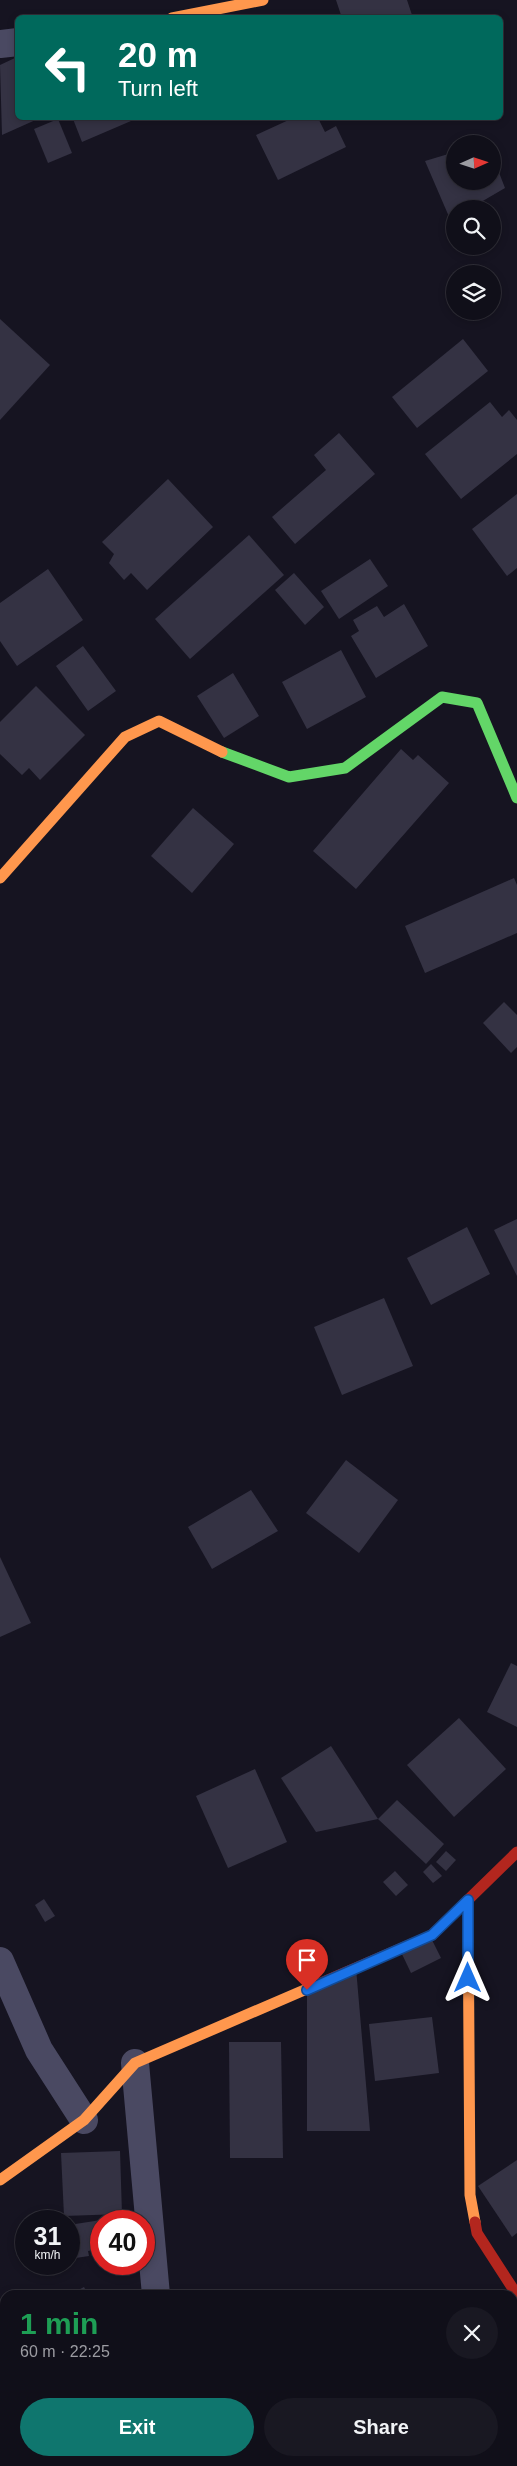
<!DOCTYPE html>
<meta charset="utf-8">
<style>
:root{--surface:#100f19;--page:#191822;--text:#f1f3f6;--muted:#9c9ca2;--line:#302f38;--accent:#0f766e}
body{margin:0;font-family:Arial,sans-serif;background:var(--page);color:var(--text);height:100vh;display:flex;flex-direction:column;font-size:19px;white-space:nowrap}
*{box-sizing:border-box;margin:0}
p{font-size:16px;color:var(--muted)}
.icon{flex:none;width:28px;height:28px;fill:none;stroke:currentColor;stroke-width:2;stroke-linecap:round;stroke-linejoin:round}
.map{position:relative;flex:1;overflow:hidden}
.details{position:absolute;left:0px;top:2290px;width:518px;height:176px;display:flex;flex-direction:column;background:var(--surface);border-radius:15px 15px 0 0;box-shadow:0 2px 8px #0003,0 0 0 1px var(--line)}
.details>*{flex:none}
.banner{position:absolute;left:15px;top:15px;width:488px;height:105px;border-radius:8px;box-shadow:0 2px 8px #0003,0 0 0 1px var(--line);background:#00695c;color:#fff;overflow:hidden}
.needle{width:32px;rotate:87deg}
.buttons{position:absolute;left:446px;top:135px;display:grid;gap:10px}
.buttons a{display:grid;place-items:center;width:55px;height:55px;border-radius:50%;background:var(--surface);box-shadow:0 2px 8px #0003,0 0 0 1px var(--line);font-size:25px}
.speed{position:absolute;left:15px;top:2210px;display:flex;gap:10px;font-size:25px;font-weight:700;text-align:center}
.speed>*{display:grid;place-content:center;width:65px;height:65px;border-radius:50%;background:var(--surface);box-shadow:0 2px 8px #0003,0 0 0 1px var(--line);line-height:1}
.speed small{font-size:12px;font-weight:400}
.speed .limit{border:8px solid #d22;background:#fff;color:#111}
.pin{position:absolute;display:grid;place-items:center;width:42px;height:42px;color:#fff;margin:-51px -21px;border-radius:50% 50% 50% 0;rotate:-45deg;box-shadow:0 0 5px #0007}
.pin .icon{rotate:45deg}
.me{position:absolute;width:55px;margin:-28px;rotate:0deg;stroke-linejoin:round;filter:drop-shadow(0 0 4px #0008)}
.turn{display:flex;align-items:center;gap:18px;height:105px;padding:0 20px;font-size:22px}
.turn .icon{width:65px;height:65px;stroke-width:2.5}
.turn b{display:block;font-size:35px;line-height:42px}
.round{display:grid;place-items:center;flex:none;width:52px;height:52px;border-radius:26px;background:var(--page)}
.overview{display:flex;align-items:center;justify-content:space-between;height:85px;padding:0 20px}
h1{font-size:30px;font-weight:800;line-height:38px;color:#1e9e55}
.button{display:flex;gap:10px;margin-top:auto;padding:10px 20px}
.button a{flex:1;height:58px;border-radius:30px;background:var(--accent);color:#fff;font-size:20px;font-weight:800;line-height:58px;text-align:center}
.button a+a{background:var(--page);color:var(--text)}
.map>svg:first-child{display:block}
.building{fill:#343243}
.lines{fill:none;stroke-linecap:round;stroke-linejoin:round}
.street{stroke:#4a4962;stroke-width:28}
.fast{stroke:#63d668;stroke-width:11}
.slow{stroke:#ff974d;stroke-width:11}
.jam{stroke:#b3261e;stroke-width:11}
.route-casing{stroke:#114b97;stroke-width:12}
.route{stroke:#1a73e8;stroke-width:9}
</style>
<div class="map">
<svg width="517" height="2466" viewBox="0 0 517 2466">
<rect width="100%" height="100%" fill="#161421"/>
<g class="building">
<polygon points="336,0 407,0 413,18 342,18"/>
<polygon points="17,57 18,118 40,118 2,135 0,65"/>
<polygon points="76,118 138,118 82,142 73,119"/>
<polygon points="293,118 318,118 325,132 336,126 346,147 278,180 256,135"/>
<polygon points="58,119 72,153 48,163 34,129"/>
<polygon points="455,152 455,181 492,181 493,157 505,188 469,209 455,209 455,217 450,219 425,161"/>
<polygon points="0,319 50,365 0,420"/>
<polygon points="463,339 488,371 417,428 392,397"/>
<polygon points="490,402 502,417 509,410 517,420 517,454 461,499 425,454"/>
<polygon points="339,433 375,474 295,544 272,517 326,470 314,455"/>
<polygon points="168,479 213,527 147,590 131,573 124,580 109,563 114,554 102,542"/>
<polygon points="517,494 517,568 507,576 472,529"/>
<polygon points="249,535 284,575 190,659 155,619"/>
<polygon points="370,559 388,586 339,619 321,591"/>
<polygon points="48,569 83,620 17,666 0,641 0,603"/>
<polygon points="294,573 324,607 305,625 275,590"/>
<polygon points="404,604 428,646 376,678 351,636 359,631 353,620 377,606 384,617"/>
<polygon points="83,646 116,691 88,711 56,666"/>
<polygon points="341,650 366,697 307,729 282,682"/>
<polygon points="233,673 259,716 224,738 197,696"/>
<polygon points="36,686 85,735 40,780 29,768 22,775 0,754 0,722"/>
<polygon points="401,749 413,760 418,755 449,783 356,889 313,851"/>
<polygon points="193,808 234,844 192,893 151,856"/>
<polygon points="514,878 517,885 517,933 425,973 405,926"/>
<polygon points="504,1002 517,1015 517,1047 511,1053 483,1023"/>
<polygon points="517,1219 517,1276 494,1230"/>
<polygon points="467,1227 490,1274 431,1305 407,1258"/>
<polygon points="384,1298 413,1366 342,1395 314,1327"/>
<polygon points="346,1460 398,1500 359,1553 306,1513"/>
<polygon points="251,1490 278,1531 212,1569 188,1527"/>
<polygon points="0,1557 31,1623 0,1637"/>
<polygon points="511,1663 517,1666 517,1727 487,1712"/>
<polygon points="459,1718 506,1769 454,1817 407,1765"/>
<polygon points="331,1746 378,1819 316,1832 281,1778"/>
<polygon points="255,1769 287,1842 228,1868 196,1796"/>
<polygon points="397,1800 444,1844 426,1864 378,1819"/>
<polygon points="446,1851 456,1860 446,1871 436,1862"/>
<polygon points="431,1864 442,1876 433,1883 423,1872"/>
<polygon points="395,1871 408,1885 396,1896 383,1882"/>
<polygon points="44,1899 55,1916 45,1922 35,1905"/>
<polygon points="431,1938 441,1958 411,1973 401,1952"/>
<polygon points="356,1968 370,2131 307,2131 307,1990"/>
<polygon points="432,2017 439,2073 375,2081 369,2024"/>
<polygon points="229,2042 281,2042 283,2158 230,2158"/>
<polygon points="120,2151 122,2214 64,2216 61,2153"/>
<polygon points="517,2160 517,2233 512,2237 478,2186"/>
<polygon points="101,2220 101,2249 88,2251 89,2256 69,2259 69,2225"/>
<polygon points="84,2287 88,2295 69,2295"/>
<polygon points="5,2326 5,2443 0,2446 0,2329"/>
<polygon points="517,2432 517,2464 512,2457 512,2435"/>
<rect x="192" y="2461" width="60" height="5"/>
</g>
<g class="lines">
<g class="street">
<polyline points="0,44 18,42"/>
<polyline points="0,1961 39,2050 84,2120"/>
<polyline points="135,2063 156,2295"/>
<polyline points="512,2388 517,2384"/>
<polyline points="171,2461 171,2466"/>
<polyline points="428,2466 433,2461"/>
</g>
<polyline class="fast" points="222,752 289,777 345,768 442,697 477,703 517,798"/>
<g class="slow">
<polyline points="172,18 263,0"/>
<polyline points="0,878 125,737 159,721 222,752"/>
<polyline points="468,1900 470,2195 475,2222"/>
<polyline points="0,2180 84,2120 135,2063 309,1988"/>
</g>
<g class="jam">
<polyline points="309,1988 432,1935 517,1852"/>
<polyline points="475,2222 477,2233 517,2295"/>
</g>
</g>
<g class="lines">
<defs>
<polyline id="route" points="307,1990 432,1935 468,1900 468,1978"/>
</defs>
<use href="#route" class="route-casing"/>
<use href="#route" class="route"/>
</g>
</svg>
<div class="buttons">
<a><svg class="needle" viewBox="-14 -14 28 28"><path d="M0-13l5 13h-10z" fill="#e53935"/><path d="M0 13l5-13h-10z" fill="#9c9ca2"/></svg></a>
<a><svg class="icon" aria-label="search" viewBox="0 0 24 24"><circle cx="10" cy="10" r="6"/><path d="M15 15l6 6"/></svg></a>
<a><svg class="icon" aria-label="layers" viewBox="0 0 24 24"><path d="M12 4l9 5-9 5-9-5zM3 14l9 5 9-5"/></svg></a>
</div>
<div class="speed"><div>31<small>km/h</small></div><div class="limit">40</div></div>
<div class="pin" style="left:307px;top:1990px;background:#d93025"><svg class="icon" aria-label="arrive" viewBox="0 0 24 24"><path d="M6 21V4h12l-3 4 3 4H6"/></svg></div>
<svg class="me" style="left:468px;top:1978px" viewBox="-20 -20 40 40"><path d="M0-17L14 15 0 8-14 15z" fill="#1a73e8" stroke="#fff" stroke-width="4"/></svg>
<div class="banner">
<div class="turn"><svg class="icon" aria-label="left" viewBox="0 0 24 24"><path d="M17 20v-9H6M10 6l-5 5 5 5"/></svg><div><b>20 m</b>Turn left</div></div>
</div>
<section class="details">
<div class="overview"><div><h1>1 min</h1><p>60 m · 22:25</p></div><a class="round"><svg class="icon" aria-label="close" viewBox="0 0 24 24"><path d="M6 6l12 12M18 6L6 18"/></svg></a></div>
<div class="button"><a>Exit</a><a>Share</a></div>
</section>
</div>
